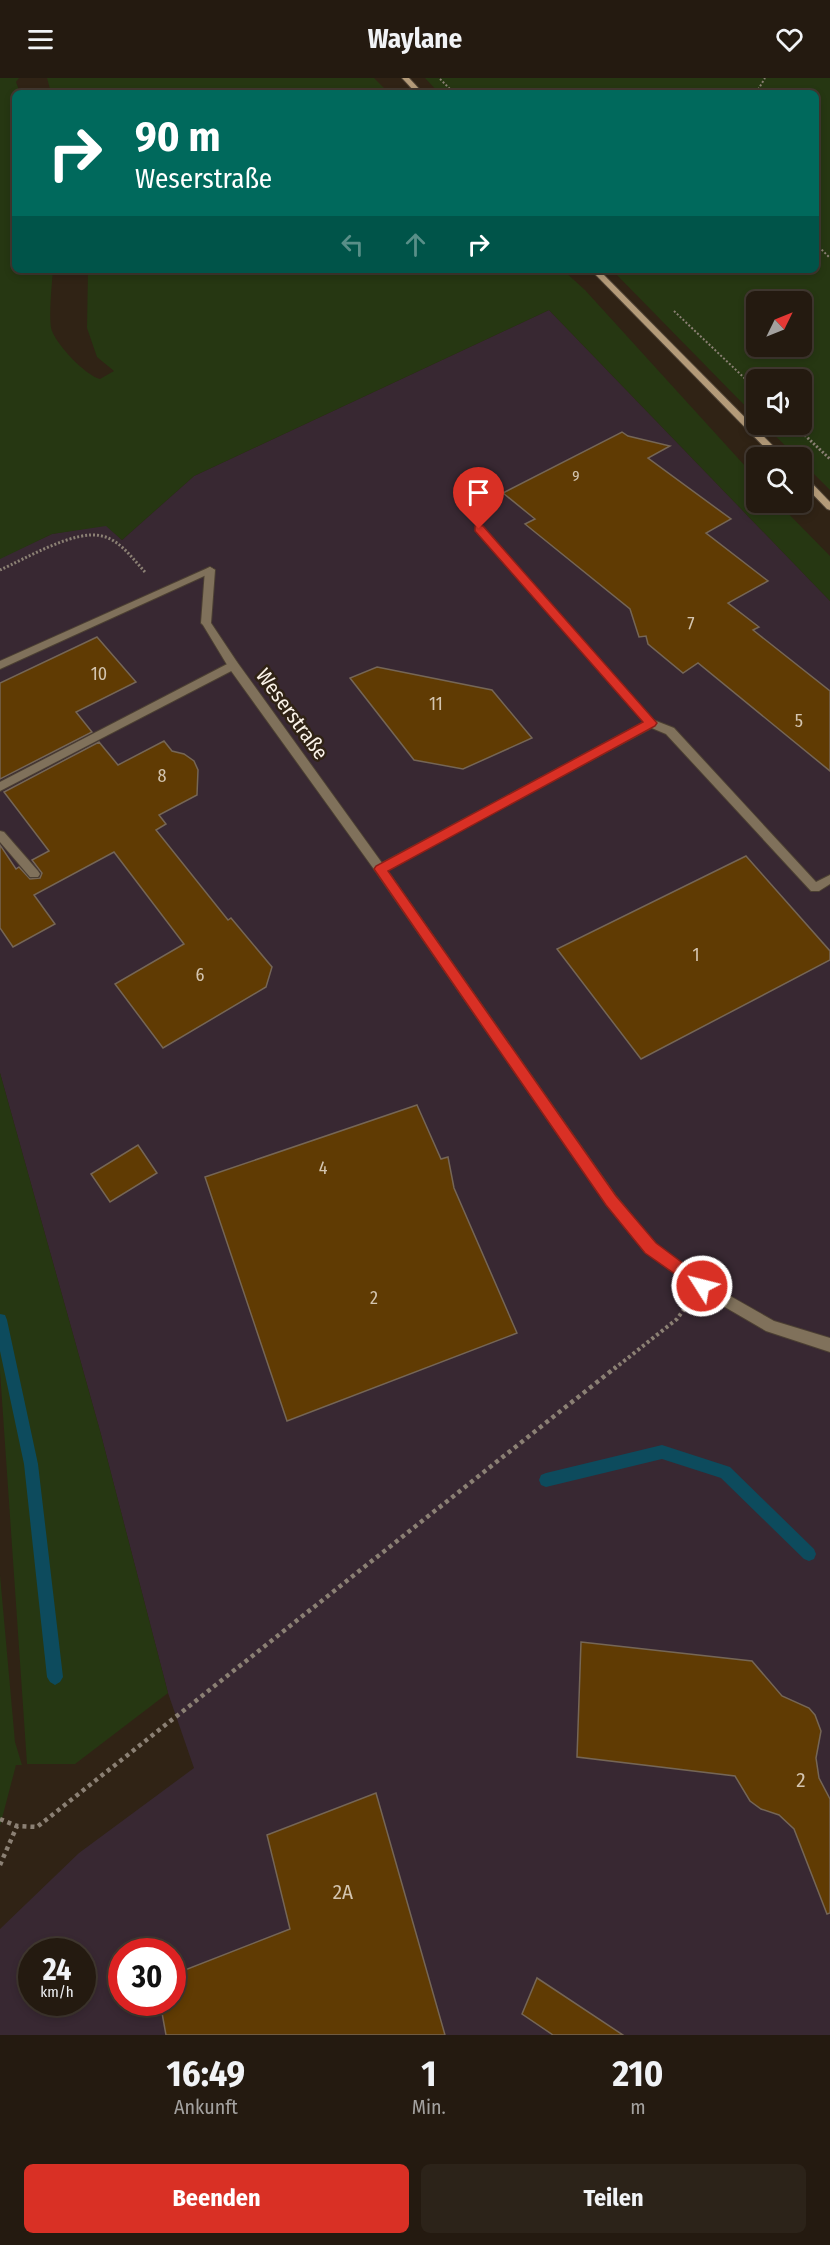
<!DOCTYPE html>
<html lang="de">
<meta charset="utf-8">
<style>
:root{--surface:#241a10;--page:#2c2319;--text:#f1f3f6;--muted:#a3a19f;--line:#413830;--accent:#d93025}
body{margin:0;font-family:"Fira Sans Condensed",sans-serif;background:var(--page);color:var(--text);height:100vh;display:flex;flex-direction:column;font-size:22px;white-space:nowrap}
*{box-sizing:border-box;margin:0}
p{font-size:20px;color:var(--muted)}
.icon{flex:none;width:33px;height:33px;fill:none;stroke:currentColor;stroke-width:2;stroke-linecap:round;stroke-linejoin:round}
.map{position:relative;height:1957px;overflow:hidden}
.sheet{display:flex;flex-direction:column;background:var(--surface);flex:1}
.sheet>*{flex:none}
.banner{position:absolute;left:12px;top:12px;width:807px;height:183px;border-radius:9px;box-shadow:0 3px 9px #0003,0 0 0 2px var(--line);background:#00695c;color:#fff;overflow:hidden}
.needle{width:39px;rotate:47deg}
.fabs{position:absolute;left:746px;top:213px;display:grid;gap:12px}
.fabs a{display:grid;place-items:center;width:66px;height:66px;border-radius:9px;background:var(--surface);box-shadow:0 3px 9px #0003,0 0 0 2px var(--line);font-size:30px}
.speed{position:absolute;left:18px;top:1860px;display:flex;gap:12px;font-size:30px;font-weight:700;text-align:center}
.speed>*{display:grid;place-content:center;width:78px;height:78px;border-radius:50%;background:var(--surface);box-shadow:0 3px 9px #0003,0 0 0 2px var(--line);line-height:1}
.speed small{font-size:15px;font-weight:400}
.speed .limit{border:9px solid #d22;background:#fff;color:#111}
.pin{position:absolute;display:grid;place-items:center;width:51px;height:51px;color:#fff;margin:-62px -26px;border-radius:50% 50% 50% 0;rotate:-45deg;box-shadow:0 0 6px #0007}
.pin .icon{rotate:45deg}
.me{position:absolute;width:66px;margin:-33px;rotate:306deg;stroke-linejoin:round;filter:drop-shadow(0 0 4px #0008)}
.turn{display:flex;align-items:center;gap:21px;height:126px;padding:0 24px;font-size:27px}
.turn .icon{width:78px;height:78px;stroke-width:2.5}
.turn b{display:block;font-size:42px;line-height:51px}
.lanes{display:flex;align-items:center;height:57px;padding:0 24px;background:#0003;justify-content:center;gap:30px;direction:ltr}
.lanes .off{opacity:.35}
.eta{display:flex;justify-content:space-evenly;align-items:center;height:102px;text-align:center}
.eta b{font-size:36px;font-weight:700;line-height:42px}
.primary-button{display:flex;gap:12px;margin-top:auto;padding:12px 24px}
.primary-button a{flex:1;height:69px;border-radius:9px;background:var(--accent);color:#fff;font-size:24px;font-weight:700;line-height:69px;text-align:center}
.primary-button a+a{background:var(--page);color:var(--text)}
header{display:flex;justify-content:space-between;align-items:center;height:78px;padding:0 24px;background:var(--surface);font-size:27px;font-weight:700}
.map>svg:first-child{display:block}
.commercial{fill:#382832;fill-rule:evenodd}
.green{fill:#263712;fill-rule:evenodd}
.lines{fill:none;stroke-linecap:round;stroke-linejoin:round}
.stream{fill:#0d4b5d;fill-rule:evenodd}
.building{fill:#603b03;stroke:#756656;stroke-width:1.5}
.service-casing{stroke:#4c4033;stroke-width:2}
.minor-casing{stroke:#4c4033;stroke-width:2}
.secondary-casing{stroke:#4c4033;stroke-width:2}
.path-far3{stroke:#8b8074;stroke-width:2;stroke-dasharray:2 2;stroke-linecap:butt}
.path-far2{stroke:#8b8074;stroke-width:3;stroke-dasharray:2 2;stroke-linecap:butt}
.path-far1{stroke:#8b8074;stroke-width:4;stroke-dasharray:3 3;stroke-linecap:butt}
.path{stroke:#8b8074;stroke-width:4.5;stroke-dasharray:4 4;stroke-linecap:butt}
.service{fill:#80715b;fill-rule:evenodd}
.minor{fill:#80715b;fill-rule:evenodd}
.secondary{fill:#b49b79;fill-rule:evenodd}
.route{fill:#d93025;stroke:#8d1f18;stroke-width:1.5}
.labels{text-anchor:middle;stroke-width:5;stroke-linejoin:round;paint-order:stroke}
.far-number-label{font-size:15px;fill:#d4c5b0}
.number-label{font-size:18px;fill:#d4c5b0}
.street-label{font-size:21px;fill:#fbf3e9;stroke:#302315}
.near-number-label{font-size:21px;fill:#d4c5b0}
</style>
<header><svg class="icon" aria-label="menu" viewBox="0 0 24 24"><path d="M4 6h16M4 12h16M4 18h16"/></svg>Waylane<svg class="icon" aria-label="heart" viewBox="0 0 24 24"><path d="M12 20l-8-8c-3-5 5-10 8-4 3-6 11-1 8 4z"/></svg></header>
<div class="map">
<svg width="830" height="1957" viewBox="0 0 830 1957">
<rect width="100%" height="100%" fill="#302315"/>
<path class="commercial" d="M549 232 830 523V1957H0V1851L79 1775 194 1690 168 1615 100 1353 0 995V480L52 456 106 447 122 462 194 398ZM32 1874H82V1924H32ZM122 1874H172V1924H122Z"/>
<g class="green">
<path d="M0 0H19L16 4 20 15H15V192H53C52 205 48 243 52 253 58 268 85 297 100 301L114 293 97 279 87 250 88 192H563L585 212 756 400V424L778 425 830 478V523L549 232 194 398 122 462 106 448 52 456 0 481Z"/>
<polygon points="47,0 374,0 389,15 61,15 50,11"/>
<path d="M425 0H830V412L801 383V380L797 379 764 347 801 346V302H756V339L612 192H816V15H439ZM756 224H801V268H756Z"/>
<polygon points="0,995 100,1353 168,1615 75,1686 27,1686 0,1293"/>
<polygon points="0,1497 15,1664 22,1687 16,1687 0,1748"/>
</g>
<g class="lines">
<g class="stream">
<polygon points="0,1236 5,1237 7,1242 38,1386 63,1599 60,1604 55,1607 50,1604 47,1599 24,1386 0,1273"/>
<polygon points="662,1367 730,1389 814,1471 816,1476 814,1481 809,1483 804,1481 721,1400 662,1381 546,1409 541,1407 539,1402 541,1397 546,1395"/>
</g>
</g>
<g class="building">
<polygon points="622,354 628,358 670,368 648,380 731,441 706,455 768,503 728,525 759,549 753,552 830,613 830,693 698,585 683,595 648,566 646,558 639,559 630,531 525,446 535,441 503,415"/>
<polygon points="97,559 136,604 76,634 92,654 0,701 0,605"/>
<polygon points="377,589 492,612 532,660 463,691 414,682 350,600"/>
<polygon points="164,663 172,673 184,676 194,683 198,692 197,717 159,737 166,746 156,752 228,842 231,840 272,889 266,909 163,970 115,906 184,866 114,774 34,817 55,846 13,869 0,850 0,767 16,791 19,789 30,801 40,800 42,795 32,782 49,773 4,714 99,664 118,687"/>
<polygon points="746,778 830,873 830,882 641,981 557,871"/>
<polygon points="417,1027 441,1081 448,1079 454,1110 517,1255 287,1343 205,1099"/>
<polygon points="138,1067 157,1095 110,1124 91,1096"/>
<polygon points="581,1564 752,1583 782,1618 809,1630 815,1637 821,1653 816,1680 819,1700 830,1721 830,1835 827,1836 794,1751 779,1737 761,1731 750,1723 735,1698 577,1679"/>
<polygon points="376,1715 445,1957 166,1957 160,1924 172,1924 172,1897 290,1851 267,1757"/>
<polygon points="537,1900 623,1957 553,1957 522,1936"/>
</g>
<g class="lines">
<defs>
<g id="service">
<polygon points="210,489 215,492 213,494 0,591 0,583"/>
<polygon points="233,583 237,584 237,590 0,713 0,704"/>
<polygon points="651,641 674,650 816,804 830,797 830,806 819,813 811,813 666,656 647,648 646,645"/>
<polygon points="0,753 4,754 38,793 40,796 38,799 30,799 0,764"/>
</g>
<polygon id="minor" points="479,448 482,449 656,645 655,648 387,792 616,1118 655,1166 716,1210 774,1243 830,1260 830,1274 766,1253 706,1218 645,1174 606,1126 376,794 229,590 203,547 201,545 205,492 210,489 215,492 211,545 237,584 382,785 644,644 476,453 476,449"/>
<g id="secondary">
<polygon points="402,0 409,0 423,15 416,15"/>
<polygon points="591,192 599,192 785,380 775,380"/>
<polygon points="801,396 804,397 830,424 830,432 827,431 801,404"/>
</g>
</defs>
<use href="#service" class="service-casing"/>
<use href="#minor" class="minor-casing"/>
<use href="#secondary" class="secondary-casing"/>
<g class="path-far3">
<polyline points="440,1 454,15"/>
<polyline points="756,15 765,0"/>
<polyline points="816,166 830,180"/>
<polyline points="674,233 756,311"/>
</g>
<g class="path-far2">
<polyline points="793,346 830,381"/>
<path d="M0 492C25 481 75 451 102 458 120 462 133 481 145 494"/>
</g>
<polyline class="path-far1" points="614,1291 677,1241 685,1230"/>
<g class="path">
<polyline points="0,1741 17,1748"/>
<polyline points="0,1787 17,1748 37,1749 616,1289"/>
</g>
<use href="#service" class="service"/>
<use href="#minor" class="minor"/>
<use href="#secondary" class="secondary"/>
</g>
<polygon class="route" points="479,447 483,448 657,645 655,648 388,793 616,1118 656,1165 707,1203 709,1208 707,1213 702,1215 645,1175 606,1127 374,791 376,788 643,644 475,453 475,448"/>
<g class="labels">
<g class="far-number-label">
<text x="576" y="403">9</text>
</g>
<g class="number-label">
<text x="691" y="552">7</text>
<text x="99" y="602">10</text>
<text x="436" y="632">11</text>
<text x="799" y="649">5</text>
<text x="162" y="704">8</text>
<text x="696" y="883">1</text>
<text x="200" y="903">6</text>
<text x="323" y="1096">4</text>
<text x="374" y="1226">2</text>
</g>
<g class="street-label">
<text transform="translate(292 636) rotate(54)" y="7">Weserstraße</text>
</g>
<g class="near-number-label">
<text x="801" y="1709">2</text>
<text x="343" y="1821">2A</text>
</g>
</g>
</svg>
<div class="fabs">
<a><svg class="needle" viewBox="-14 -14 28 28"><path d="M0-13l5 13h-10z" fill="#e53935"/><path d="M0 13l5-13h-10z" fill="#a3a19f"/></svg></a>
<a><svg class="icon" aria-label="sound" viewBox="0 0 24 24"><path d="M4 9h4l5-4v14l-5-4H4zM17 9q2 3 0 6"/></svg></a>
<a><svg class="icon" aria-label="search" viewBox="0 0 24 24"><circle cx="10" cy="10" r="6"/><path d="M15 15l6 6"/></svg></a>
</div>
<div class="speed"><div>24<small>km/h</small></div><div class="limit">30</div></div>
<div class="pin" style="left:479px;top:451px;background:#d93025"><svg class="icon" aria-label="arrive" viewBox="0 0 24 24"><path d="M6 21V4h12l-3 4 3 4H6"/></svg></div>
<svg class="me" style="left:702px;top:1208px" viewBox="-20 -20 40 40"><circle r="17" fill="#d93025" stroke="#fff" stroke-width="3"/><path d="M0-11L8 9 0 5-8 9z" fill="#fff"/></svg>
<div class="banner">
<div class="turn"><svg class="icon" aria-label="right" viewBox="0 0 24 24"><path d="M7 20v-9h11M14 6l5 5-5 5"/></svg><div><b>90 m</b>Weserstraße</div></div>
<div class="lanes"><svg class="icon off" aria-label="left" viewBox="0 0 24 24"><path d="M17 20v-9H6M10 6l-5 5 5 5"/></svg><svg class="icon off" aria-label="ahead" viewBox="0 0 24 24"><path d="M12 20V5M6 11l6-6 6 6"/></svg><svg class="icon" aria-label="right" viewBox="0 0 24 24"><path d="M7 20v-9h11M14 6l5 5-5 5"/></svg></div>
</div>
</div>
<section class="sheet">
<div class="eta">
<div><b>16:49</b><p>Ankunft</p></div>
<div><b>1</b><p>Min.</p></div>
<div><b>210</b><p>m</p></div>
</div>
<div class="primary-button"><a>Beenden</a><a>Teilen</a></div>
</section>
